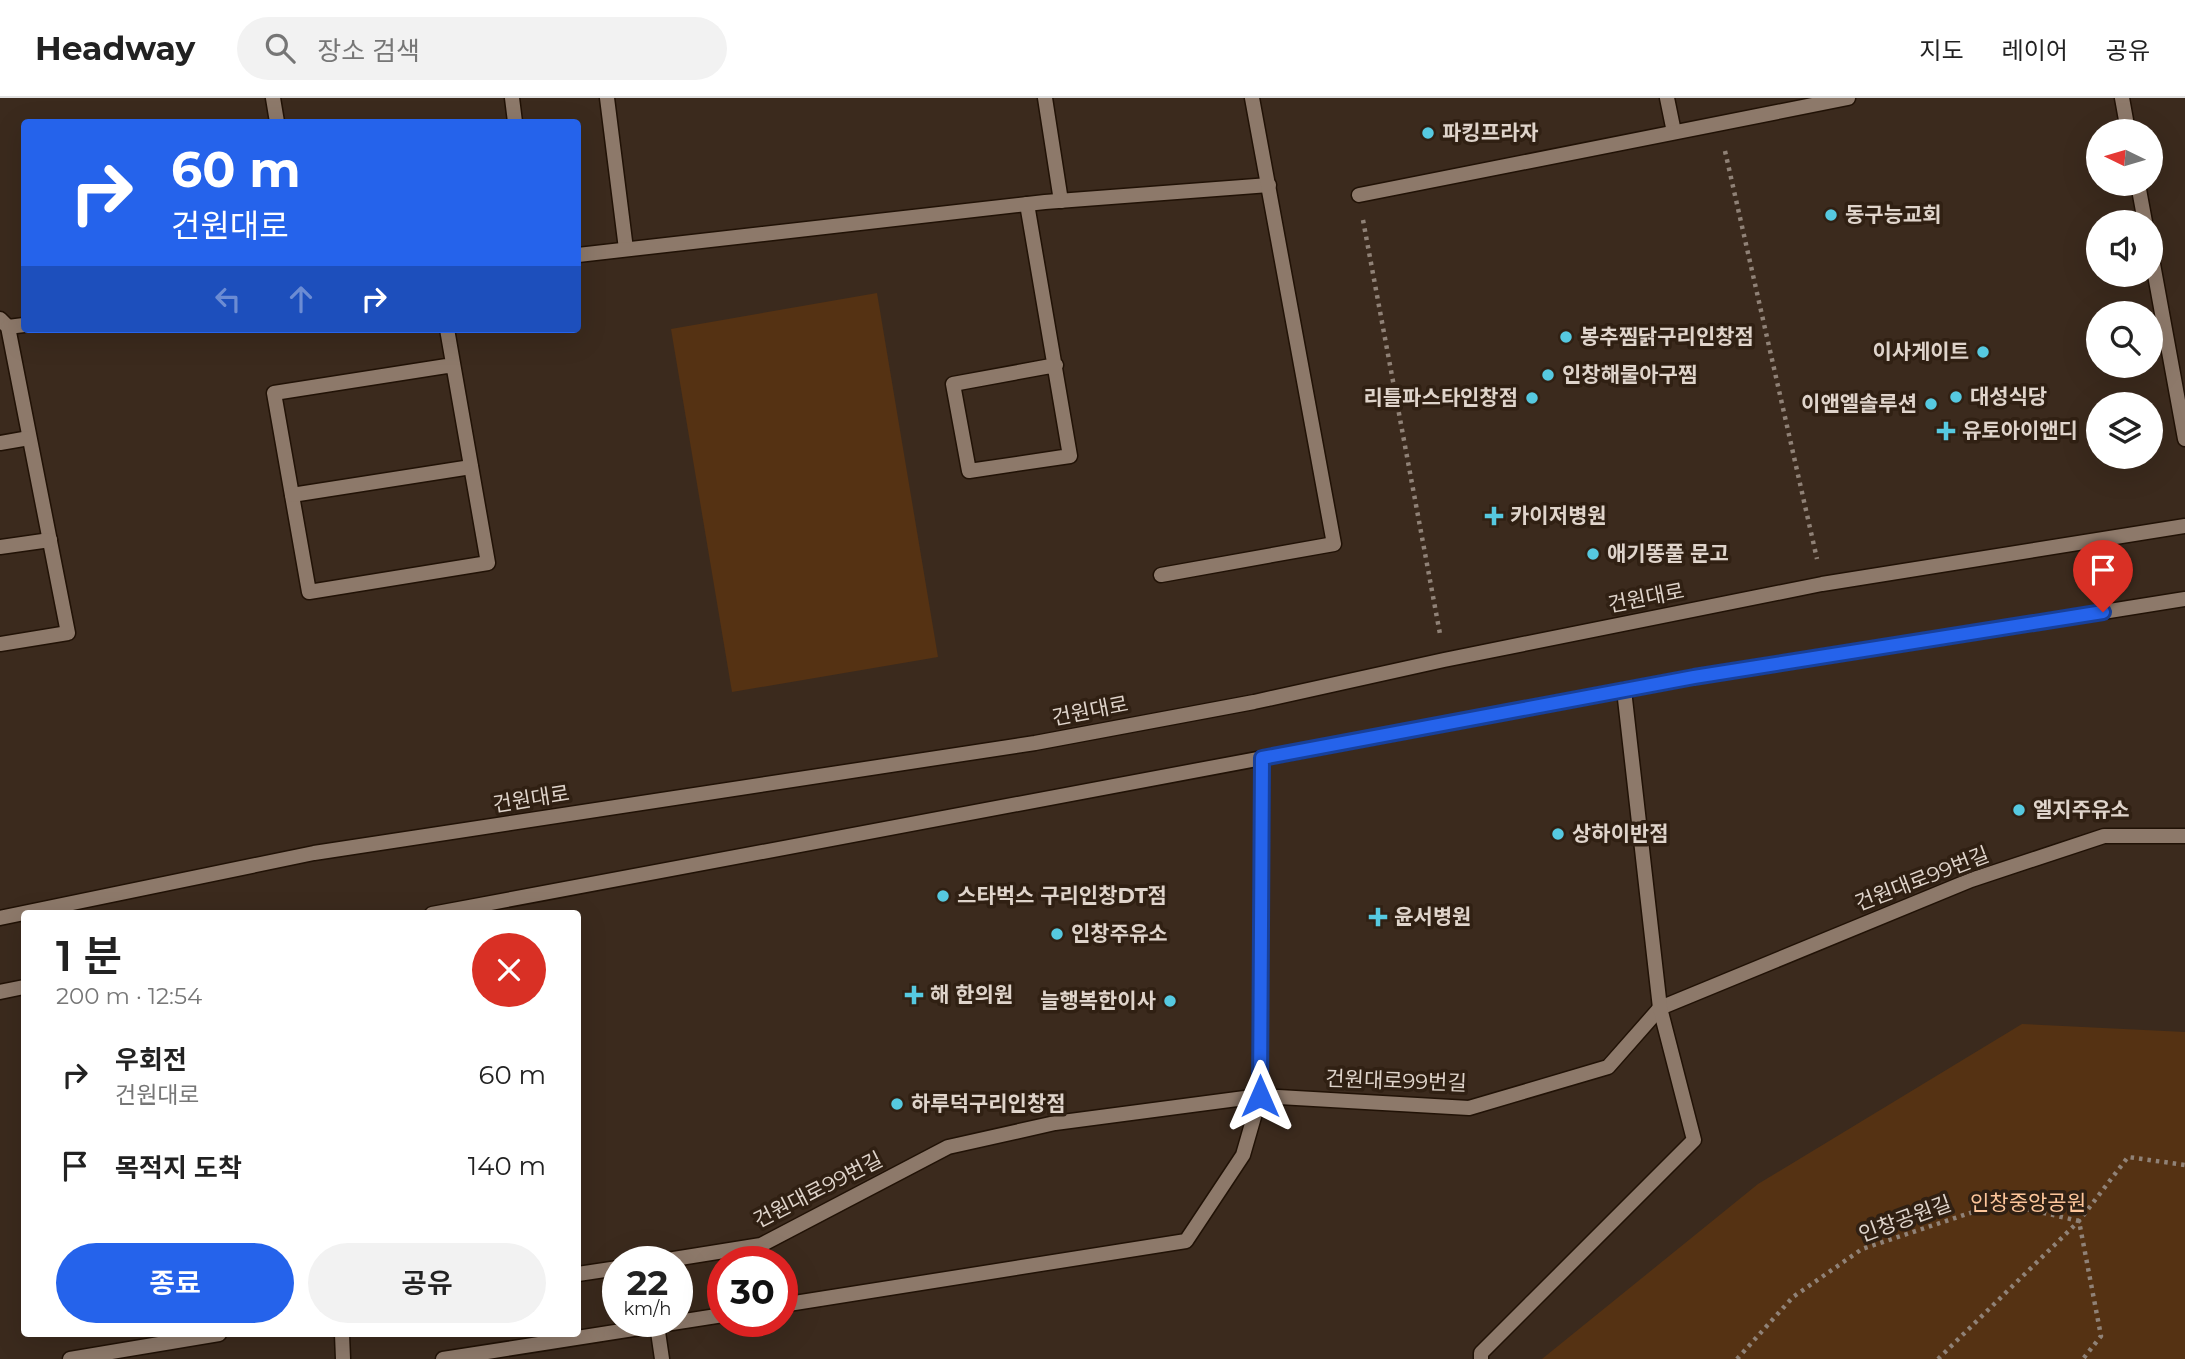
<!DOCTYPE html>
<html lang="ko">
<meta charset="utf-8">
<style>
:root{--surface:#fff;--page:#f2f2f2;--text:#222;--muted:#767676;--line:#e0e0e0;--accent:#2563eb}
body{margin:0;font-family:Montserrat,"Noto Sans KR",sans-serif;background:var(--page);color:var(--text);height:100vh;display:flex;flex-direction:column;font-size:26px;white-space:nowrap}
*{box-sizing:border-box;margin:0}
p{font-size:23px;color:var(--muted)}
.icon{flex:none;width:38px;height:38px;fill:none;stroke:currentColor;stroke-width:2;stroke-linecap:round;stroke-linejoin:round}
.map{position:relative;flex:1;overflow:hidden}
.drawer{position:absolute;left:21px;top:812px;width:560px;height:427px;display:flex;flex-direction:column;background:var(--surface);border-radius:7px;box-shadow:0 7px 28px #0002}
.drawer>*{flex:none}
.banner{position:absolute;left:21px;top:21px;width:560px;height:214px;border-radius:7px;box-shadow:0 7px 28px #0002;background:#2563eb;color:#fff;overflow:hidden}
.needle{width:46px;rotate:275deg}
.controls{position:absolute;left:2086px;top:21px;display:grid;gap:14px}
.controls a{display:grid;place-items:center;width:77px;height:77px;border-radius:50%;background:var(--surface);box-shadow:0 7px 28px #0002;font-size:35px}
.speed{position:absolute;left:602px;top:1148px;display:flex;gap:14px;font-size:35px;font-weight:700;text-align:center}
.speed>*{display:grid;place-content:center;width:91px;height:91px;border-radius:50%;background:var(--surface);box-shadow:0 7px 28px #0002;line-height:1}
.speed small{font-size:18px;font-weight:400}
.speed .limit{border:10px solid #d22;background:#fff;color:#111}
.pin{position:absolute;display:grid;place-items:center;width:60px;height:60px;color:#fff;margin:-72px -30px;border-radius:50% 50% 50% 0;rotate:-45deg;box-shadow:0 0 7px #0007}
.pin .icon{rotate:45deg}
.me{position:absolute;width:77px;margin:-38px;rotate:0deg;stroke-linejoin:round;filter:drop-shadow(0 0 5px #0008)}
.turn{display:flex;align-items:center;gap:24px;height:147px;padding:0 35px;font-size:32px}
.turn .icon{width:91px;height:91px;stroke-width:2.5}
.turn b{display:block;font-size:49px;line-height:60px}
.lanes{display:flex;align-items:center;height:66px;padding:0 35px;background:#0003;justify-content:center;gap:35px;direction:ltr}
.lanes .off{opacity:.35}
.round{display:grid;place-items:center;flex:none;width:74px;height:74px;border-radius:37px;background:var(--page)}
.head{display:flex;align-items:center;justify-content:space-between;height:119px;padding:0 35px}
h1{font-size:42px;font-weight:600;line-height:52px}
.action{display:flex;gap:14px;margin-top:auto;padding:14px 35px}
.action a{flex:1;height:80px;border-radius:42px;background:var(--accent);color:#fff;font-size:28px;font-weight:600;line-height:80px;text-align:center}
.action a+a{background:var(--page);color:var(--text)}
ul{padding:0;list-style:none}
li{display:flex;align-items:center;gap:21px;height:91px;padding:0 35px}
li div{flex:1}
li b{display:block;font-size:26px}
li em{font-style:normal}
header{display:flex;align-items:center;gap:42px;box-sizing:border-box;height:98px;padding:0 35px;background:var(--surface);border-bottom:2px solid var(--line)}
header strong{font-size:33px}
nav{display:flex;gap:38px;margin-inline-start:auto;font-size:24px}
.search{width:490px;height:63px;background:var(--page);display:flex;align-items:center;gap:18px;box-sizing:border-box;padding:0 24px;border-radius:38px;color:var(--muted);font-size:26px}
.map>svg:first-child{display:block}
.green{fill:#553213}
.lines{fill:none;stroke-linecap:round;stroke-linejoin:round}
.service-casing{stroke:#211206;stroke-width:17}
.minor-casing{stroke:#211206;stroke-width:17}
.tertiary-casing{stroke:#211206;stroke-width:17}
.path{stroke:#908277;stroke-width:4.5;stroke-dasharray:3.5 5;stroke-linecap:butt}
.service{stroke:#8d796a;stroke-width:14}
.minor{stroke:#8d796a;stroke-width:14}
.tertiary{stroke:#8d796a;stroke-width:14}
.route-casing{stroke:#184099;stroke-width:18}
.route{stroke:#2563eb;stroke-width:12}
.poi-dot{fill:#56c9e0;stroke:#302013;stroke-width:2.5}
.labels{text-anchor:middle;stroke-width:7;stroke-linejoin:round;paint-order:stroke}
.poi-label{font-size:21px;font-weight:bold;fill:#dfd4cb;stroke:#302013;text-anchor:start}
.street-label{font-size:21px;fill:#dfd4cb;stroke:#302013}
.park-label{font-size:21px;fill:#fdc69b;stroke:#302013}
</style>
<header>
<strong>Headway</strong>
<div class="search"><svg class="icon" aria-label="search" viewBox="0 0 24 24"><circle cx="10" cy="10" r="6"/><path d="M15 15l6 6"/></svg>장소 검색</div>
<nav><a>지도</a><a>레이어</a><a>공유</a></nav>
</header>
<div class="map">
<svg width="2185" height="1261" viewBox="0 0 2185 1261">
<rect width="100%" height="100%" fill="#3b2a1d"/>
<g class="green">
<polygon points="877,195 938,559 732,594 671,231"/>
<polygon points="2022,926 2185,934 2185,1261 1542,1261 1758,1086"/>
</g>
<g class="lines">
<defs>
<g id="service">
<polyline points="273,0 277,24"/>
<polyline points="512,0 515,24"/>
<polyline points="607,0 626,151"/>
<polyline points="1045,0 1061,103"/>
<polyline points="1027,106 1070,358 969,373 953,286 1056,267"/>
<polyline points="578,157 1045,104 1269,87"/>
<polyline points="0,221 8,229 68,535 0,546"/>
<polyline points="8,229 24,227"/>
<polyline points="447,231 488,465 309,494 274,295 453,267"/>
<polyline points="0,345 29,340"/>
<polyline points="292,397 471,369"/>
<polyline points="0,449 50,442"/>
<polyline points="1161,477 1334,446 1252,0"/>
<polyline points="782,1207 1186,1143 1243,1057 1260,998"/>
<polyline points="657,1227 662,1261"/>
<polyline points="443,1261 723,1217"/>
</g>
<g id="minor">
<polyline points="1667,0 1674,34"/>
<polyline points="1359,97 1848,0"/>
<polyline points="1260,998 1262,660"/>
<polyline points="655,1164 761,1147 948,1049 1055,1025 1260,998 1469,1010 1608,969 1660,910 1971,782 2104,738 2185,738"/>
<polyline points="578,1176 618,1170"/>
<polyline points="342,1236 343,1261"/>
<polyline points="70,1261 219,1236"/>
<polyline points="1481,1261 1481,1255 1694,1042 1660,910 1624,592"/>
</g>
<g id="tertiary">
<polyline points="2122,0 2128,33"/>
<polyline points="2138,86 2145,124"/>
<polyline points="2151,155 2185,341"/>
<polyline points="432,816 1694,579 2185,501"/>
<polyline points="0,820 314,755 1035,645 1254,604 1444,562 1822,486 2185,428"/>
<polyline points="0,894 24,889"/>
</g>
</defs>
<use href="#service" class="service-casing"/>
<use href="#minor" class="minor-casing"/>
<use href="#tertiary" class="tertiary-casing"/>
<g class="path">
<polyline points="1725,53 1817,461"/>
<polyline points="1363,122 1440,536"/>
<polyline points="1737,1261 1793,1199 1862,1151 2000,1105 2079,1123 2101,1238 2083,1261"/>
<polyline points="1938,1261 2079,1123 2128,1059 2185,1067"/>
</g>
<use href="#service" class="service"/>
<use href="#minor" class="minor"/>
<use href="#tertiary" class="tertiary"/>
</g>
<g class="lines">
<defs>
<polyline id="route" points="1260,998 1262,660 1694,579 2103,514"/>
</defs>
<use href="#route" class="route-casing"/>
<use href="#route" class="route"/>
</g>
<g class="poi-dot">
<circle cx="1428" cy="35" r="7"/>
<circle cx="1831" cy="117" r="7"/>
<circle cx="1566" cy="239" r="7"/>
<circle cx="1983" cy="254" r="7"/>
<circle cx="1548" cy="277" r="7"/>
<circle cx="1956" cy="299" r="7"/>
<circle cx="1532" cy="300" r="7"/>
<circle cx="1931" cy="306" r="7"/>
<path d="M1942.5 322.5h7v7h7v7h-7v7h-7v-7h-7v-7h7z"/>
<path d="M1490.5 407.5h7v7h7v7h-7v7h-7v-7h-7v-7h7z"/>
<circle cx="1593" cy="456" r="7"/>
<circle cx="2019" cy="712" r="7"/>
<circle cx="1558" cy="736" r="7"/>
<circle cx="943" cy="798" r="7"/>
<path d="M1374.5 808.5h7v7h7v7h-7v7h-7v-7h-7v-7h7z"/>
<circle cx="1057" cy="836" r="7"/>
<path d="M910.5 886.5h7v7h7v7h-7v7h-7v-7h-7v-7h7z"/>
<circle cx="1170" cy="903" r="7"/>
<circle cx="897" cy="1006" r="7"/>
</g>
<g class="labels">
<g class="poi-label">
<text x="1442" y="42">파킹프라자</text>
<text x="1845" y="124">동구능교회</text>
<text x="1580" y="246">봉추찜닭구리인창점</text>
<text x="1969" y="261" text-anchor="end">이사게이트</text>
<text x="1562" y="284">인창해물아구찜</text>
<text x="1970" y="306">대성식당</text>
<text x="1518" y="307" text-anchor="end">리틀파스타인창점</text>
<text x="1917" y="313" text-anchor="end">이앤엘솔루션</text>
<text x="1962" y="340">유토아이앤디</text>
<text x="1510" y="425">카이저병원</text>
<text x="1607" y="463">애기똥풀 문고</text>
<text x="2033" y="719">엘지주유소</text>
<text x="1572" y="743">상하이반점</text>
<text x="957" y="805">스타벅스 구리인창DT점</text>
<text x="1394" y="826">윤서병원</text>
<text x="1071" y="843">인창주유소</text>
<text x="930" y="904">해 한의원</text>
<text x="1156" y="910" text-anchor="end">늘행복한이사</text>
<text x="911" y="1013">하루덕구리인창점</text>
</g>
<g class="street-label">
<text transform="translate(1646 500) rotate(-11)" y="7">건원대로</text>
<text transform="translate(1090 613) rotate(-11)" y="7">건원대로</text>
<text transform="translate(531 701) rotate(-9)" y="7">건원대로</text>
<text transform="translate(1922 781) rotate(-21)" y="7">건원대로99번길</text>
<text transform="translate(1396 983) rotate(2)" y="7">건원대로99번길</text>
<text transform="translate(818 1092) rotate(-27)" y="7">건원대로99번길</text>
<text transform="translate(1905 1121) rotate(-20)" y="7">인창공원길</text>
</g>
<g class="park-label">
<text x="2028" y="1112">인창중앙공원</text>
</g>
</g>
</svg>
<div class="controls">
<a><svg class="needle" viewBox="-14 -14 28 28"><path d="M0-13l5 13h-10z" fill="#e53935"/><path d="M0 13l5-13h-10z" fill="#767676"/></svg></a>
<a><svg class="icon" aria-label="sound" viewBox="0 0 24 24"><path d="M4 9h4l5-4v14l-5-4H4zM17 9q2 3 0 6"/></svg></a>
<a><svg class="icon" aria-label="search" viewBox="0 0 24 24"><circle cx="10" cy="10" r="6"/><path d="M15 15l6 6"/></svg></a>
<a><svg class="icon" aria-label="layers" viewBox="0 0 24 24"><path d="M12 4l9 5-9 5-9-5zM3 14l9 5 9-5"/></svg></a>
</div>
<div class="speed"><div>22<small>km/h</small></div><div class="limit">30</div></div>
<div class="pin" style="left:2103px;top:514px;background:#d93025"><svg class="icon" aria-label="arrive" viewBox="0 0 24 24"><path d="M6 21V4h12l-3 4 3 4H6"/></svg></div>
<svg class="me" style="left:1260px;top:998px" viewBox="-20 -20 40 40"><path d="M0-17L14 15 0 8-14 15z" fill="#2563eb" stroke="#fff" stroke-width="4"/></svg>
<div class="banner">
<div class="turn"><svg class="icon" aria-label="right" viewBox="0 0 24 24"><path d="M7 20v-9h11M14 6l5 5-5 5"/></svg><div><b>60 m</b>건원대로</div></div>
<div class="lanes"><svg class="icon off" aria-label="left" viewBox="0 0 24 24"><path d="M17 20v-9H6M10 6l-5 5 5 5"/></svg><svg class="icon off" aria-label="ahead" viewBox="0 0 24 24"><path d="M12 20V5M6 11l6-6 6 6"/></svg><svg class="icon" aria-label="right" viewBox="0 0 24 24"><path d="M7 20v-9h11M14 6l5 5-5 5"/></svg></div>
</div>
<section class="drawer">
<div class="head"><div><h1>1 분</h1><p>200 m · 12:54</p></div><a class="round" style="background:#d93025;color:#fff"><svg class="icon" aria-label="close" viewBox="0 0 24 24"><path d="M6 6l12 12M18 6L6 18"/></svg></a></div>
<ul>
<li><svg class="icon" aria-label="right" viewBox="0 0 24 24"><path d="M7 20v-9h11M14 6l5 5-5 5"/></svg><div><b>우회전</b><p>건원대로</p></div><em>60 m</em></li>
<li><svg class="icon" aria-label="arrive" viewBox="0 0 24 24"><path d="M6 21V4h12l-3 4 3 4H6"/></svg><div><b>목적지 도착</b></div><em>140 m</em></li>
</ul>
<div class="action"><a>종료</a><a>공유</a></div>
</section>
</div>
